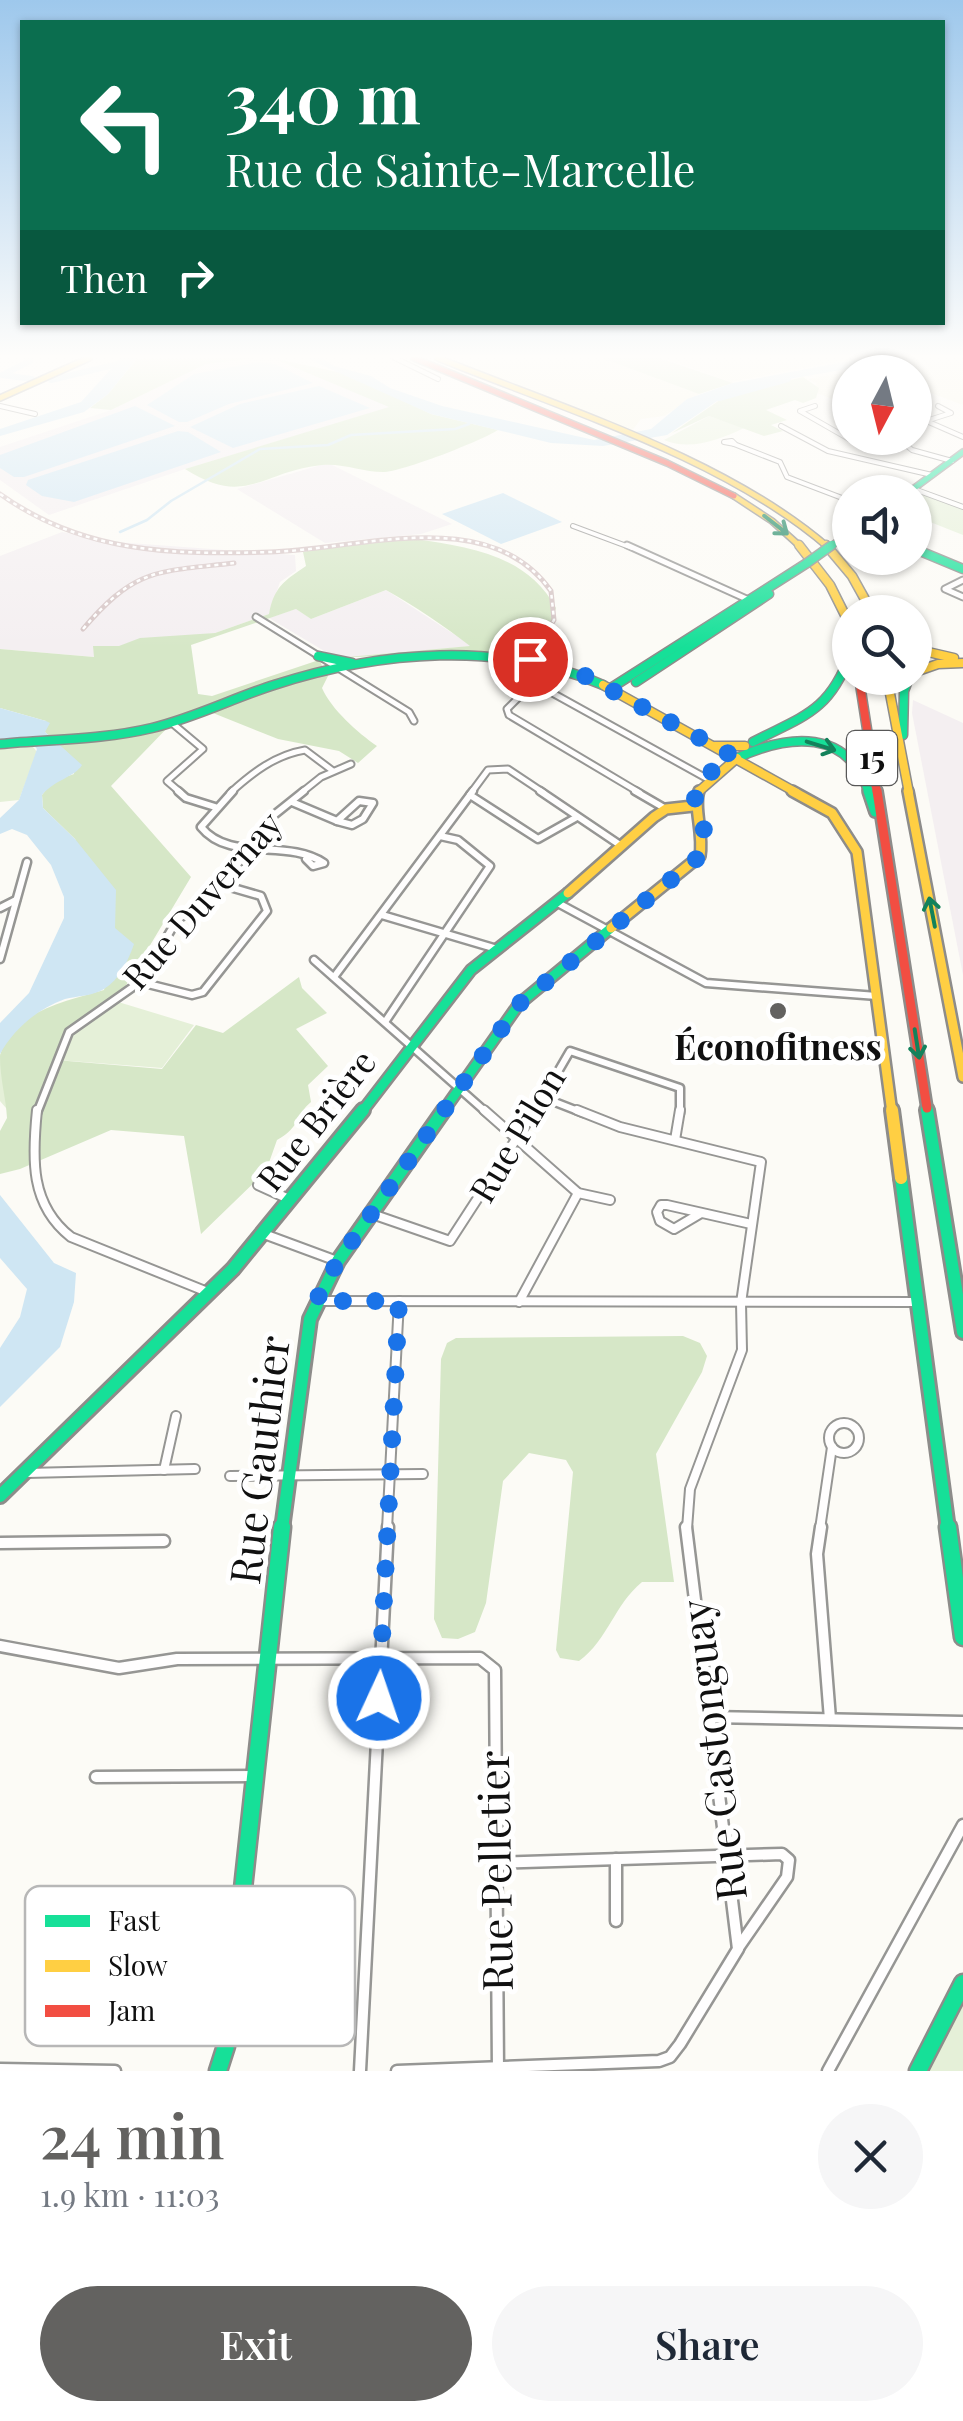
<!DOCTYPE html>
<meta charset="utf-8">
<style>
:root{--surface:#fff;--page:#f6f6f7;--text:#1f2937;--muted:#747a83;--accent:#636260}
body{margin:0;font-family:"Playfair Display",serif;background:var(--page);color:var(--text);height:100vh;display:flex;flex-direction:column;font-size:38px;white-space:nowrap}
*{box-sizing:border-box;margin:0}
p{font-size:32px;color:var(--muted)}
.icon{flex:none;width:55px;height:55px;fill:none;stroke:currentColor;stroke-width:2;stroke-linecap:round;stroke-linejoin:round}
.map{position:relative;height:2071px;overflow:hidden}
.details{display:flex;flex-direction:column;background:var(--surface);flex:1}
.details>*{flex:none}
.top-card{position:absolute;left:20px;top:20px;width:925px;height:305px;border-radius:0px;box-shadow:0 2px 8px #0004;background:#0b6e4f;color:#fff;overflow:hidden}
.needle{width:65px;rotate:187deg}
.tools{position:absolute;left:832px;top:355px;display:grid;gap:20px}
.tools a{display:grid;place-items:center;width:100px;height:100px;border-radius:50%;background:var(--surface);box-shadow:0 2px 8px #0004;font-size:50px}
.pin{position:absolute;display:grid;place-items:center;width:85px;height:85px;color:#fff;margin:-42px;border:5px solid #fff;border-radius:50%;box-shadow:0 2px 10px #0007}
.me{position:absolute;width:110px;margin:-55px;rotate:3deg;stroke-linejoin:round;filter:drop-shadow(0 0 8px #0008)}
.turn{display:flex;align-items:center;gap:35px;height:210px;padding:0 40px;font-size:45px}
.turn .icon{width:130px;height:130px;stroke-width:2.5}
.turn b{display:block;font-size:70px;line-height:85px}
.then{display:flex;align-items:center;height:95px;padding:0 40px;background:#0003;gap:20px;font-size:38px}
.round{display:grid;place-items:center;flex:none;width:105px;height:105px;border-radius:52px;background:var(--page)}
.head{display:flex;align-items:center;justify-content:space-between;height:170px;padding:0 40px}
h1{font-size:60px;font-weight:600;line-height:75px;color:var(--accent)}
.primary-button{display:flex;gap:20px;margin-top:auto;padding:20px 40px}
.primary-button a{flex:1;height:115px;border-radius:60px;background:var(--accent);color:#fff;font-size:40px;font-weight:600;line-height:115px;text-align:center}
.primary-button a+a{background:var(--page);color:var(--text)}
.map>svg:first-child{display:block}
.industrial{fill:#f4eff1}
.farmland{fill:#f7f6e4}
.green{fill:#e5f0d8}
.forest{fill:#d6e7c7}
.water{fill:#cfe6f3}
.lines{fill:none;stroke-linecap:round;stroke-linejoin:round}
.stream{stroke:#cfe6f3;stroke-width:2.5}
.river{stroke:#cfe6f3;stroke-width:6}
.street-far4-casing{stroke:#969694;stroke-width:6}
.street-far3-casing{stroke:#969694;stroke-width:9}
.street-far2-casing{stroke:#969694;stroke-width:11}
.street-far1-casing{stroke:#969694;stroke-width:12}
.street-casing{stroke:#969694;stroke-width:15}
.fast-far4-casing{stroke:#8d8c8a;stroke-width:8}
.fast-far3-casing{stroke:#8d8c8a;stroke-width:11}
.fast-far2-casing{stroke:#8d8c8a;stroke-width:14}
.fast-far1-casing{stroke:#8d8c8a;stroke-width:18}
.fast-casing{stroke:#8d8c8a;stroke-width:21}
.slow-far3-casing{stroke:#8d8c8a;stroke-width:8}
.slow-far2-casing{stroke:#8d8c8a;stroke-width:11}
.slow-far1-casing{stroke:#8d8c8a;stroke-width:14}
.slow-casing{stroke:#8d8c8a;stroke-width:18}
.jam-far2-casing{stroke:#8d8c8a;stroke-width:8}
.jam-far1-casing{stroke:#8d8c8a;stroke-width:11}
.jam-casing{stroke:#8d8c8a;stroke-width:14}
.street-far4{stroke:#fffefe;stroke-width:4}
.street-far3{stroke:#fffefe;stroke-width:5}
.street-far2{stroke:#fffefe;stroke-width:6}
.street-far1{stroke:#fffefe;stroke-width:8}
.street{stroke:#fffefe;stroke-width:10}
.fast-far4{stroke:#16e098;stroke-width:5}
.fast-far3{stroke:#16e098;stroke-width:8}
.fast-far2{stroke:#16e098;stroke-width:9}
.fast-far1{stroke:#16e098;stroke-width:12}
.fast{stroke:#16e098;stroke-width:16}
.slow-far3{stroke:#ffcf43;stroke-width:5}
.slow-far2{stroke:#ffcf43;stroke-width:8}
.slow-far1{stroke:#ffcf43;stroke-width:9}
.slow{stroke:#ffcf43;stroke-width:12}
.jam-far2{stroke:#f24e42;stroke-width:5}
.jam-far1{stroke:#f24e42;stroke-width:8}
.jam{stroke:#f24e42;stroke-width:9}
.rail-casing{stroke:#d7c7c7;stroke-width:5}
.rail{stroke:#fff;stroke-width:2.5;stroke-dasharray:4;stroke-linecap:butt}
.fast-bridge-far1-casing{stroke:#8d8c8a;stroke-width:8;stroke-linecap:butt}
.fast-bridge-casing{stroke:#8d8c8a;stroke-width:11;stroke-linecap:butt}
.fast-bridge-far1{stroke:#16e098;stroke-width:5}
.fast-bridge{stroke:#16e098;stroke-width:8}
.oneway{stroke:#13825b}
.route{stroke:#1a73e8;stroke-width:18;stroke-dasharray:0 32.4}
.poi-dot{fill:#636260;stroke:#fff;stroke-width:4}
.labels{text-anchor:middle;stroke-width:10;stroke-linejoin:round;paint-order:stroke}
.shield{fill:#fff;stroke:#585858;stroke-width:2.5}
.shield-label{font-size:32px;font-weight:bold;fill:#101010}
.street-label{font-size:35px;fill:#101010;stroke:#fff}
.poi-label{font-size:35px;font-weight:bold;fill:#101010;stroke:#fff}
.near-street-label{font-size:42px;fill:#101010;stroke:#fff}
.key{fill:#fff;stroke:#b7b7b7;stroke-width:2.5}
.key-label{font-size:28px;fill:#101010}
</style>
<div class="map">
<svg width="963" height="2071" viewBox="0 0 963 2071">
<rect width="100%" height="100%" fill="#fcfbf6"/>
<g class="industrial">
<polygon points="272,358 391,407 185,469 49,515 0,480 0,447 111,410 206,364"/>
<polygon points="328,463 452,524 421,534 325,543 237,489"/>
<polygon points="62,532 115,542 295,555 296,571 280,582 269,614 215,633 173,638 95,657 0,649 0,556"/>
<polygon points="386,590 472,646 336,658 269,618 296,609 311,619"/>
<polygon points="913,700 963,723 963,975 912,713"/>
</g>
<g class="farmland">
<polygon points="477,358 603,358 699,394 664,416 641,419 631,432 465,365"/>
<polygon points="664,358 855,358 731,382"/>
<polygon points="928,358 963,358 963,405 915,387 915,372 850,372 850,398 838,401 817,393 816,383 808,379"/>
</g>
<g class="green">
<path d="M709 416 744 428C719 440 689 451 664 440Z"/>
<polygon points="914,491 963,507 963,535 915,516"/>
<polygon points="33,747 37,752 19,800 0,802 0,748"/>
<polygon points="115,1001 194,1025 162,1068 57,1060 6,1108 0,1101 0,1054"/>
<polygon points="963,2003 963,2071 927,2071 959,2012"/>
</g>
<g class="forest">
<polygon points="256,358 206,364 111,410 90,408 108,394 137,359"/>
<path d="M272 358 347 374 431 414 498 430C481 441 402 472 383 472 363 472 343 463 322 465 262 471 246 508 185 469L389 407Z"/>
<polygon points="602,358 659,358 733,383 699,394"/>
<polygon points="803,377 819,388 816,398 803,403 795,400 766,410 787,420 771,425 783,431 764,436 709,416 672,433 727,395"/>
<path d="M415 539C470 547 527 555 556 608L547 634 528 655 436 653 336 658 470 646C444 626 415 606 386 590L311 619 296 609 191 645 198 694 212 696 319 660 328 676 322 688C331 709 358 733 377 746L358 763 339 751 278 739 208 711 172 723 111 786 191 877 119 997 72 1029 56 1060 162 1069 196 1025 223 1033 299 977 302 988 327 1013 296 1029 328 1066 308 1085 311 1102C295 1115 302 1126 277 1140L266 1171 201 1234 184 1136 111 1130 20 1169 0 1174V1131L7 1118C6 1098 0 1079 0 1056 9 1012 69 1000 104 990L115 928 75 839 43 808 42 795 53 781 74 774 70 755 45 732 46 721 0 708V649L94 657 93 646H119L140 638 215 633 269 614C274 587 284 581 306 566L303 552 351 542Z"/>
<path d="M683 1336 700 1343 707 1356 702 1372 656 1454 674 1582H642C614 1605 608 1640 579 1661L560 1658 556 1650 573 1472 566 1460 529 1453 503 1481 486 1603 475 1632 458 1639 442 1638 434 1619 441 1359 447 1343 456 1338Z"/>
</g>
<g class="water">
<polygon points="121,358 137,358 108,394 84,412 0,436 0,429 81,402"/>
<polygon points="306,358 322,358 334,366 371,376 390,388 442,406 594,440 651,429 687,399 733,383 865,358 910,358 761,384 726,395 667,435 603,446 551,443 431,414"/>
<polygon points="259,362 275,364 313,383 229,404 187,422 179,422 147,405 194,374"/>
<polygon points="319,386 370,408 233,448 190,427 240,404"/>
<polygon points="135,406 175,426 24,477 14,477 0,468 0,455"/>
<polygon points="178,431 188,432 221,452 74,502 42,496 26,485 28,480"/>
<polygon points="503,493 562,522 501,544 442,514"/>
<path d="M0 708 46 721 50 723 45 732 82 765C75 777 54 780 42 795L43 808 75 839 116 890 115 928 134 944C128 961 120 979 104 989 93 996 77 996 65 999 37 1009 14 1029 0 1054V1023L29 993 64 918V897L51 865 27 835 12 829 0 834V818L19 800 37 749 28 739H0Z"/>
<polygon points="0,1195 54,1263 76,1273 74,1302 60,1347 0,1407 0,1348 20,1317 27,1289 0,1258"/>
</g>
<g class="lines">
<polyline class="stream" points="120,532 147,520 171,501 260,449 328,445 351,435 455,429 469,424"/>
<g class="river">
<polyline points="26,358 30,361 2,375 32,379"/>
<polyline points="51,380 122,363"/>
<polyline points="719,398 788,379"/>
</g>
<defs>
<g id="street-far4">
<polyline points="395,358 438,379"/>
<polyline points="0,406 35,414"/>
<polyline points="815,406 800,411 849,439 901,442"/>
<polyline points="915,416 963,437"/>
<polyline points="929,420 951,413 938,406"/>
<polyline points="781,426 828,451 932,475"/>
<polyline points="899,439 912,450 952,461"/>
<polygon points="732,441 735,444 724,442"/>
<polyline points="734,444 780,462 787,477 850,501"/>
<polyline points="914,489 963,507"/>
<polyline points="573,526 632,548"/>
</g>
<g id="street-far3">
<polyline points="627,545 751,601"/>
<polyline points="963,580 945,589 963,597"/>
<polyline points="256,617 409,712 414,721"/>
<polyline points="172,723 203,749 167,781 181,793"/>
<path d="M230 793C252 773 275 755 305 750L333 771"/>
<polyline points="301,793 321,777 351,764"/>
<polyline points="471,793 488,770 508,769 544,793"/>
<polyline points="640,793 509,715 507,709 527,689 538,685 706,778"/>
</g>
<g id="street-far2">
<polyline points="178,791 186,798 215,807"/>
<path d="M233 791 201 827C230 863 287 838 324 863L313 866 306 859 309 856"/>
<polyline points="540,791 620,845"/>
<polyline points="635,791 666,809"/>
<polyline points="470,795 538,839 577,817"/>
<polygon points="359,801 373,803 363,819 352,825 337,821"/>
<polyline points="292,802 337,821"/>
<polyline points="556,902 706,983 877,996"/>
<polyline points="0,908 16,900"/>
<polyline points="382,915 497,949"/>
<polyline points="0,959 27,862"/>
<polyline points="314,960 487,1113"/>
<polyline points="334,977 473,791"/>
<polyline points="140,982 192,995 203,992 267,911 261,896 223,885"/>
<polyline points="385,1022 490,866 458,840 440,836"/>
<polyline points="542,1097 583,1113"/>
<polyline points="37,1113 69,1032 140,982 177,920 223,885 269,819 304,791"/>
<polyline points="534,1113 570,1051 680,1088 680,1113"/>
</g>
<g id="street-far1">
<path d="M37 1110C32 1159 30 1205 71 1237L210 1293"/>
<polyline points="484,1110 578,1193 610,1200"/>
<polyline points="577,1110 620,1127 761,1162 741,1303 742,1350 690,1489 687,1529"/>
<polyline points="675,1140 680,1110"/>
<polyline points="258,1185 291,1200"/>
<polyline points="701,1213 674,1229 660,1221 657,1212 661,1205 667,1205 751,1224"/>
<polyline points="372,1214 450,1241 535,1110"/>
<polyline points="264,1234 337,1261"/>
<polyline points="317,1301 917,1302"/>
<polyline points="519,1302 578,1193"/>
<circle cx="844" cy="1438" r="15"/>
<polyline points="164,1470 176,1416"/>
<polyline points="27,1473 195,1469"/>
<polyline points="230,1476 423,1474"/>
<polyline points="387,1529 399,1301"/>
<polyline points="820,1529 832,1447"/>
</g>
<g id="street">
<polyline points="821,1527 817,1554 830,1719"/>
<polyline points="0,1543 164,1541"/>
<polyline points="0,1646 119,1668 177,1659 480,1658 495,1670 498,2071"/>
<polyline points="710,1717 963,1722"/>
<polyline points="96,1777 255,1776"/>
<polyline points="616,1859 616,1921"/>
<polyline points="495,1863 782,1854 789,1860 787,1877 738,1948"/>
<polyline points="87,1916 240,1911"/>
<polyline points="0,2069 115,2071"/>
<polyline points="360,2071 388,1527"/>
<polyline points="397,2071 659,2061 670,2057 680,2044 738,1949 686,1527"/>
<polyline points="828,2071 963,1825"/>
</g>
<g id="fast-far4">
<polyline points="909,492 963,452"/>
<polyline points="834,544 850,532"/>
</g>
<g id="fast-far3">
<polyline points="915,549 963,569"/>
<polyline points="318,656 352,663"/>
<polyline points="636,682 769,594"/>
<polyline points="611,688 807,563"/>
<polyline points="903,735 904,691 909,678"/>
<path d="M753 742C803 716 829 712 850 655"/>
<path d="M0 744C50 739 102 740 152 728 194 718 233 698 274 685 379 651 501 640 603 685"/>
<path d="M737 758C789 734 848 728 869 793"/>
</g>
<g id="fast-far2">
<polyline points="868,791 875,812"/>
<polyline points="927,1108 928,1113"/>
<polyline points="361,1113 471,970 568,893"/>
<polyline points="442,1113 519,1004 611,928"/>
</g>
<g id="fast-far1">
<polyline points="927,1110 963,1332"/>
<polyline points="901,1178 948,1529"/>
<polyline points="0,1496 233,1269 363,1110"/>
<polyline points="282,1529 310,1319 338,1261 444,1110"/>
</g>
<g id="fast">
<polyline points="948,1527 963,1637"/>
<polyline points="218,2071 226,2046 282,1527"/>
<polyline points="918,2071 963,1983"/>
</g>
<g id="slow-far3">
<path d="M438 358C564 409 727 459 829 548"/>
<polyline points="0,398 89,358"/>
<polyline points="734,496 772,521 802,548"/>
</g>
<g id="slow-far2">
<polyline points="799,545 830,585 850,625"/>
<polyline points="826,545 852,576 872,612"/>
<polyline points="915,649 954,658"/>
<polyline points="915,672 938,664 963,663"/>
<polyline points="887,678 909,793"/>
<polyline points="603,685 797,793"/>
<polyline points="715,746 745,746"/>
<polyline points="697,793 737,758"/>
</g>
<g id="slow-far1">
<polyline points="792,791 832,813 857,852 892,1113"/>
<polyline points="908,791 963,1077"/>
<polyline points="568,893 654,817 666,809 693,806"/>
<path d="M611 928 700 856C704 833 693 808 699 791"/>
</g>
<polyline id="slow" points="892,1110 901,1178"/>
<polyline id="jam-far2" points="414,358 667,463 734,496"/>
<polyline id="jam-far1" points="859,678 877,793"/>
<polyline id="jam" points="877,791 927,1108"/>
</defs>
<use href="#street-far4" class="street-far4-casing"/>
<use href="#street-far3" class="street-far3-casing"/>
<use href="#street-far2" class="street-far2-casing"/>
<use href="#street-far1" class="street-far1-casing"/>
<use href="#street" class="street-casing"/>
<use href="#fast-far4" class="fast-far4-casing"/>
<use href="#fast-far3" class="fast-far3-casing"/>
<use href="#fast-far2" class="fast-far2-casing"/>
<use href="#fast-far1" class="fast-far1-casing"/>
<use href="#fast" class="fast-casing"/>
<use href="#slow-far3" class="slow-far3-casing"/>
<use href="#slow-far2" class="slow-far2-casing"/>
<use href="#slow-far1" class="slow-far1-casing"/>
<use href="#slow" class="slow-casing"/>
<use href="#jam-far2" class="jam-far2-casing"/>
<use href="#jam-far1" class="jam-far1-casing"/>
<use href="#jam" class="jam-casing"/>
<use href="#street-far4" class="street-far4"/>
<use href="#street-far3" class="street-far3"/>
<use href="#street-far2" class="street-far2"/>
<use href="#street-far1" class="street-far1"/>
<use href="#street" class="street"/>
<use href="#fast-far4" class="fast-far4"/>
<use href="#fast-far3" class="fast-far3"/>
<use href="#fast-far2" class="fast-far2"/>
<use href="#fast-far1" class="fast-far1"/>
<use href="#fast" class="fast"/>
<use href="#slow-far3" class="slow-far3"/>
<use href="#slow-far2" class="slow-far2"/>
<use href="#slow-far1" class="slow-far1"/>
<use href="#slow" class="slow"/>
<use href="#jam-far2" class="jam-far2"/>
<use href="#jam-far1" class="jam-far1"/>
<use href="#jam" class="jam"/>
<defs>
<g id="rail">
<path d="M0 494C83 553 171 555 270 552 358 550 489 503 551 591L554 620 532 655"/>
<path d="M83 629C136 567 157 572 234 563"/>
</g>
</defs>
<use href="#rail" class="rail-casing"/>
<use href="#rail" class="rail"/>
<defs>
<polyline id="fast-bridge-far1" points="829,548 834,544"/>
<polyline id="fast-bridge" points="807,563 832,545"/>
</defs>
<use href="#fast-bridge-far1" class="fast-bridge-far1-casing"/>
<use href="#fast-bridge" class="fast-bridge-casing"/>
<use href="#fast-bridge-far1" class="fast-bridge-far1"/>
<use href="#fast-bridge" class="fast-bridge"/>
</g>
<defs><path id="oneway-shaft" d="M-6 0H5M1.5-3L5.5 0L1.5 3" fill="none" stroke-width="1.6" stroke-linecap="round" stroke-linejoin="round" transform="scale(2.5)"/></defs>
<g class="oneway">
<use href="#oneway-shaft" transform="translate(776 525) rotate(38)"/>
<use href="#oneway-shaft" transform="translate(821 746) rotate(17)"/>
<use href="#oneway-shaft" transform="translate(932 912) rotate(-101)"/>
<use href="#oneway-shaft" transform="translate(917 1044) rotate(81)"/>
</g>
<linearGradient id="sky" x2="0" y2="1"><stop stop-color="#9ec8ec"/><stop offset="0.55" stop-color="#fefdfb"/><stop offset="1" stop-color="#fefdfb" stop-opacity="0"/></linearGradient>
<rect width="963" height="648" fill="url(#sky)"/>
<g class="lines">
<path class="route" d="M379 1698 399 1301H316L338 1261 519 1004 700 856C721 810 658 804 733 756L576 671 530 659"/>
</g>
<circle class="poi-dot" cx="778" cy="1011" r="10"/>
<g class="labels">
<rect class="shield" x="847" y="731" width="50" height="54" rx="8"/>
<g class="shield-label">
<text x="872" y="769">15</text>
</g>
<g class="street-label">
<text transform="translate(203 901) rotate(-49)" y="12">Rue Duvernay</text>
<text transform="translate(317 1121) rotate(-52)" y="12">Rue Brière</text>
<text transform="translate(518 1135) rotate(-59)" y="12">Rue Pilon</text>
</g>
<g class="poi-label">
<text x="778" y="1060">Éconofitness</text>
</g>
<g class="near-street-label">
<text transform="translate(260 1460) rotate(-83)" y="15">Rue Gauthier</text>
<text transform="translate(714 1750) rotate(-97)" y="15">Rue Castonguay</text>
<text transform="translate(496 1871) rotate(-91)" y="15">Rue Pelletier</text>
</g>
</g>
<rect x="25" y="1886" width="330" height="160" rx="15" class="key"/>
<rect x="45" y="1915" width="45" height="12" fill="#16e098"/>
<rect x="45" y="1960" width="45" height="12" fill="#ffcf43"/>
<rect x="45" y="2005" width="45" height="12" fill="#f24e42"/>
<g class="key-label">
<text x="108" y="1931">Fast</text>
<text x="108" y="1976">Slow</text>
<text x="108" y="2021">Jam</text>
</g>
</svg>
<div class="tools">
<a><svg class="needle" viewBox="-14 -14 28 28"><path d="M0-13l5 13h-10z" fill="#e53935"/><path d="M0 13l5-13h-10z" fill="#747a83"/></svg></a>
<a><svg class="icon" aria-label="sound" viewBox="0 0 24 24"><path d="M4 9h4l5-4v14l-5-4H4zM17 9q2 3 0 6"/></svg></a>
<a><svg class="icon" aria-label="search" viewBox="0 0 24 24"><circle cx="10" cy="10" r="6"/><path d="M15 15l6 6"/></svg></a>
</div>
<div class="pin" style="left:530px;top:659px;background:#d93025"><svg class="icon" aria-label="arrive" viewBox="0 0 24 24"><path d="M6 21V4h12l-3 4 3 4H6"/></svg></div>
<svg class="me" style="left:379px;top:1698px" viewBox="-20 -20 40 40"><circle r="17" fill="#1a73e8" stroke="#fff" stroke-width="3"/><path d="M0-11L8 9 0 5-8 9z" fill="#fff"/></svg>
<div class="top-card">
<div class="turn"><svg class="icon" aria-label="left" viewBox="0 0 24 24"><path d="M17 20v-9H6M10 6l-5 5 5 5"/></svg><div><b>340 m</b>Rue de Sainte-Marcelle</div></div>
<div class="then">Then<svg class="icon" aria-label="right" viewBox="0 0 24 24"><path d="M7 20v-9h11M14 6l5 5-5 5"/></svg></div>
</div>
</div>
<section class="details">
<div class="head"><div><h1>24 min</h1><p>1.9 km · 11:03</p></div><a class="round"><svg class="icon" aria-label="close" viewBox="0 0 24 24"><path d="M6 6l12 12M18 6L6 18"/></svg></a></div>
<div class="primary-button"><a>Exit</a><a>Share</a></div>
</section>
